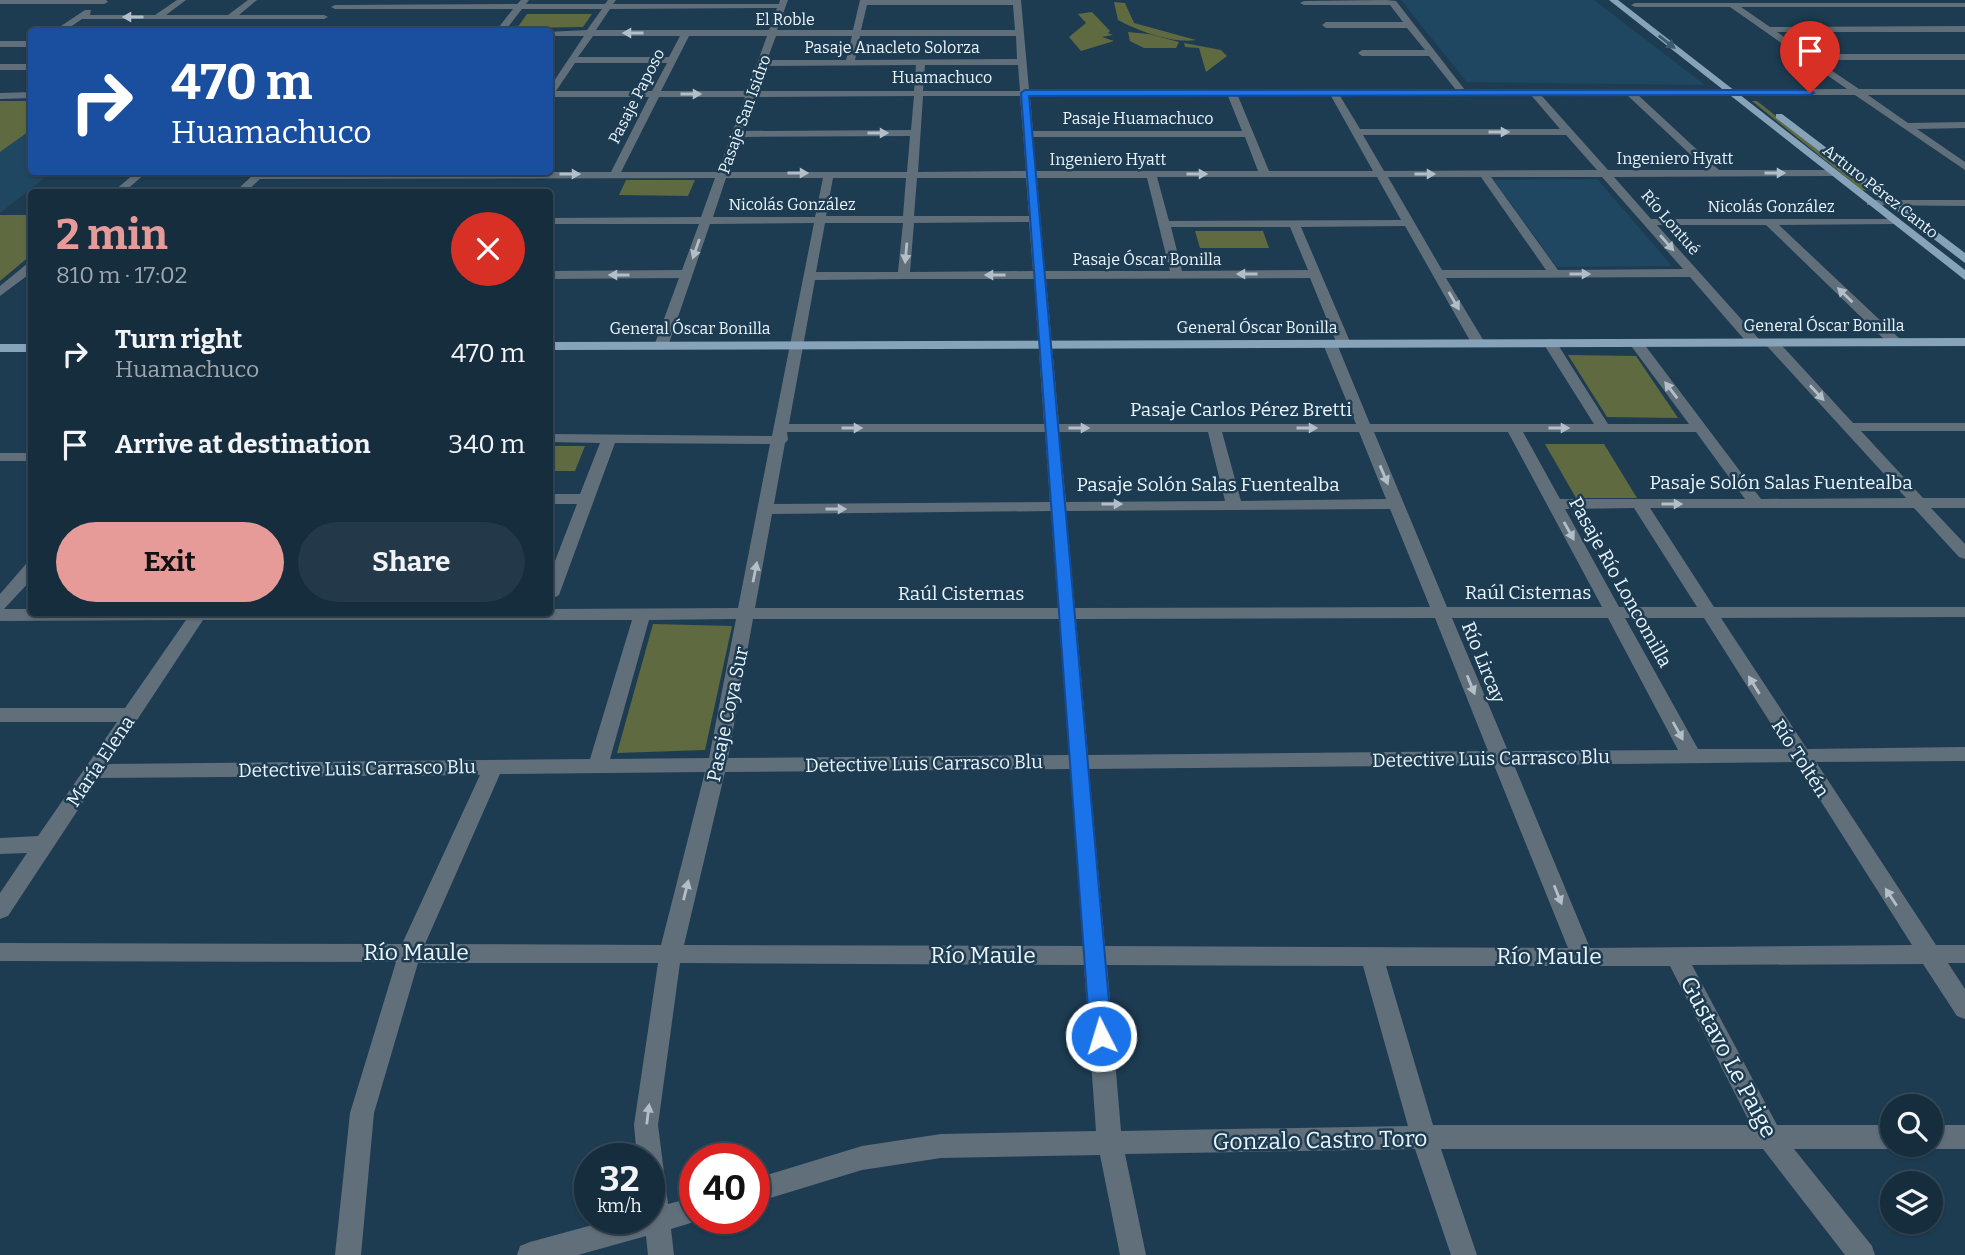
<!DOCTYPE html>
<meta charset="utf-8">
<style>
:root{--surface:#162d3e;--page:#233949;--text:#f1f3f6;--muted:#9ea8b0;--line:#354958;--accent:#e69b98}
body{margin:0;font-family:Bitter,serif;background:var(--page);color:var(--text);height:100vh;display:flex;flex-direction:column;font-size:26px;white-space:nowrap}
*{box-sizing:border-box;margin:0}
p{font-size:23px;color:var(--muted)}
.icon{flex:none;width:38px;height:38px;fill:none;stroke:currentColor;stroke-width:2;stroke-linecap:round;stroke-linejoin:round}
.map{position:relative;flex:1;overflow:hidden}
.sheet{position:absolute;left:28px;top:189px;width:525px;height:427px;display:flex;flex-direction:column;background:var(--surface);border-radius:7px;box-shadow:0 2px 5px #0004,0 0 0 2px var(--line)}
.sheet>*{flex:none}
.top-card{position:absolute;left:28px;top:28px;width:525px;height:147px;border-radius:7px;box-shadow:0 2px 5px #0004,0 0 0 2px var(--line);background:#1a4fa0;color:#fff;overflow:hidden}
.tools{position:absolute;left:1880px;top:1094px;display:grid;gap:14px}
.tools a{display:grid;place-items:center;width:63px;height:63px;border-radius:50%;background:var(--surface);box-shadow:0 2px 5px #0004,0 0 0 2px var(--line);font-size:35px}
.speed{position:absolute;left:574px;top:1143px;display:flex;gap:14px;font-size:35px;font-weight:700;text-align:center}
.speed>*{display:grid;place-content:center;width:91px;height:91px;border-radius:50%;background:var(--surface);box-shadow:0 2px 5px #0004,0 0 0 2px var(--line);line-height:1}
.speed small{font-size:18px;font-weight:400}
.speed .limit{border:10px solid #d22;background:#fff;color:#111}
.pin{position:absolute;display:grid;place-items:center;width:60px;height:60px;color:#fff;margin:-72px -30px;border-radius:50% 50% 50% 0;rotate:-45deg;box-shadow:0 0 7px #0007}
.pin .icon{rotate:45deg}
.me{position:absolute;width:77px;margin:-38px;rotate:355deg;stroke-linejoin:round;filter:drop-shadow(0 0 5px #0008)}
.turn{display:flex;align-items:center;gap:24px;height:147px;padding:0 28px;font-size:32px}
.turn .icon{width:91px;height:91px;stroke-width:2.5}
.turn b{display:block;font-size:49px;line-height:60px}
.round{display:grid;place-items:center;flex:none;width:74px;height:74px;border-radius:37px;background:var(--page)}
.headline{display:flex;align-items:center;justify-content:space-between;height:119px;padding:0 28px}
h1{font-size:42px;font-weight:700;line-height:52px;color:var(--accent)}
.action{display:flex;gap:14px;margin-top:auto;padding:14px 28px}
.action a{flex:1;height:80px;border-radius:42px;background:var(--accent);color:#111;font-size:28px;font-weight:700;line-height:80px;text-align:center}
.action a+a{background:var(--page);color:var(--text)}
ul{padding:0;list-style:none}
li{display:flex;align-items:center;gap:21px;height:91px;padding:0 28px}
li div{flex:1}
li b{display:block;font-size:26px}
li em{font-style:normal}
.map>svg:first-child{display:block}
.built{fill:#204762}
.green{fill:#5f6a40}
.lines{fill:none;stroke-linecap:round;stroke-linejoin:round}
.minor{fill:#616f7a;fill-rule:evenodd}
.major{fill:#86a3b9;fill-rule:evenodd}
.oneway{fill:#b3bfc8}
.oneway2{fill:#3c5b71}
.route{fill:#1a73e8;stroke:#114b97;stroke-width:2}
.labels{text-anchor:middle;stroke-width:5;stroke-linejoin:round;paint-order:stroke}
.far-street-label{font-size:16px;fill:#e9f4fc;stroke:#1d3c52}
.street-label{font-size:19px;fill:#e9f4fc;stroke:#1d3c52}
.near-street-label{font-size:23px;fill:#e9f4fc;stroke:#1d3c52}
</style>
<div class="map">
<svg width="1965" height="1255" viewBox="0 0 1965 1255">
<rect width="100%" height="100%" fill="#1d3c52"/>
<g class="built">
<polygon points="1401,0 1594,0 1705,85 1467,82"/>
<polygon points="31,129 32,172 52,172 0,213 0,152"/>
<polygon points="1597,179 1672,266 1557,267 1494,180"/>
</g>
<g class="green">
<path d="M1114 2 1125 3 1134 23 1196 40C1174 44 1138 31 1118 20Z"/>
<polygon points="1092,12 1110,31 1108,33 1113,35 1102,37 1114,41 1081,51 1069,37 1086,23 1078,14"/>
<polygon points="527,14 592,14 583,27 517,28"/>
<polygon points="1128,32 1149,34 1179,42 1176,48 1144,48 1130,41"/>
<polygon points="1184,43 1221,50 1227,56 1206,72 1199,48 1185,47"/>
<polygon points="0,101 31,101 32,129 0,152"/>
<polygon points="1752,101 1757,101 1870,191 1862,190"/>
<polygon points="626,180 695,180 688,196 619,195"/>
<polygon points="0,215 32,215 31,255 0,281"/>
<polygon points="1195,231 1263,231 1269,248 1200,248"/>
<polygon points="1568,355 1636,356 1678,418 1607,417"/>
<polygon points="1545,444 1604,444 1637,498 1576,498"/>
<polygon points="550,446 585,446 575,471 550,471"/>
<polygon points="653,624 732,626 705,750 617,753"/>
</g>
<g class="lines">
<g class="minor">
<polygon points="0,0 106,0 108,2 104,4 0,4"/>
<polygon points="177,0 186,0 166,15 228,15 248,0 257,0 239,15 324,15 328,17 324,19 82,19 63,32 52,32 85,10 91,10 90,15 155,15"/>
<path d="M521 0H529L526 4H605L608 0H616L613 4H779L780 0H788L777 30H853L860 0H1021L1029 90H1456L1429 56H1362L1358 53 1362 50H1425L1407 28H1326L1322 25 1326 22H1403L1390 5H1304L1300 3 1304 1 1386 0 1396 1 1465 90 1847 89 1730 7H1635L1631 5 1635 3H1965V7H1741L1770 27 1965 26V32H1777L1809 54H1965V60H1816L1859 89H1965V95H1868L1908 123 1965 122V128L1917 129 1965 162V170L1855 95H1638L1719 170H1833L1838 173 1833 176 1614 177 1651 219H1899L1901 221 1895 224 1779 225 1900 339V345H1890L1766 225H1657L1759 339V345H1749L1690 277 1446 278 1485 343 1478 347 1473 346 1405 226 1301 227 1351 344 1344 348 1337 344 1310 278 1046 279 1059 424H1356L1323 344 1330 340 1337 344 1370 424H1594L1543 343 1550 339 1555 340 1608 424H1689L1629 343 1636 339 1641 340 1761 499 1906 498 1766 345V339H1776L1853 423H1965V431H1861L1923 498H1965V508H1931L1965 544V559L1959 557 1914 508H1650L1714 607H1965V617L1721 618 1807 749 1965 747V761L1816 762 1936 945H1965V963H1948L1965 989V1019L1957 1016 1923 964 1692 965 1777 1125H1892V1144H1901L1892 1149H1794L1872 1246 1875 1255H1845L1763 1149H1441L1477 1255H1451L1415 1149 1125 1154 1146 1255H1120L1100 1155 941 1158 862 1170 754 1203V1179L862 1146 941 1134 1096 1131 1084 965 680 963 658 1125 668 1204 695 1197V1218L704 1219 671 1229 674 1255H648L646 1236 578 1255H517L520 1246 530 1242 618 1218H649V1158H637L634 1125 658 963H418L374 1113 361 1255H335L350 1113 396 962 0 961V943L402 944 480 775 99 778 8 916 0 919V893L27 853 0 854V838L38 836 117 722H0V708H125L186 620 0 621V594L26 564 32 563V579L4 609H32V612H550V609L738 608 770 444 615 443 559 595 550 600V574L577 504H550V494H580L600 443 550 442V434L772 436 814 223 710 224 668 346 661 350 654 346 679 278 550 279V271L682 270 699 224H550V218L701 217 715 178 260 179 246 192H235L256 172H611L649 97H550V87L584 36H550L547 32 587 30 602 9H522L504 32H495L513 9H335L331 7 335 5 517 4ZM867 5H1013L1015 30H861ZM777 8 769 30H596L610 9ZM593 36H680L669 57H578ZM689 36H767L747 91H661ZM776 36H852L846 60H767ZM860 36H1016L1017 59 855 60ZM575 63H667L652 91H556ZM916 65 914 91H756L765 66ZM925 65H1018L1020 91H923ZM1531 95 1560 129H1360L1340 96ZM1541 95H1627L1707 170H1608ZM914 96 911 130 742 131 754 97ZM923 96H1020L1026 171 918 172ZM1030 96H1228L1242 131H1033ZM1238 96H1331L1373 171H1269ZM659 97H745L718 172H621ZM1363 135H1566L1597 170 1384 171ZM910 136 907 172H728L740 137ZM1033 137H1245L1258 171H1036ZM1157 177H1377L1401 220 1169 221ZM1388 177H1481L1546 270H1442ZM1491 177H1602L1683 269 1558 270ZM726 178H823L815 217H713ZM833 178H906L903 216H826ZM917 178H1026L1029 216H914ZM1037 178H1147L1170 271H1045ZM1029 222 1033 271 910 272 914 223ZM825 223H903L898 272H816ZM1171 227H1290L1308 270 1182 271ZM906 279H1034L1044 424H789L815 280ZM787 432H1045L1050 502 774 504 785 443 788 440ZM1059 432H1208L1225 501 1066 502ZM1222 432H1359L1386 499 1241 501ZM1374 432H1508L1602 607H1447ZM1523 432H1696L1745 499H1560ZM1634 508 1697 607H1619L1565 509ZM1390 509 1430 607 1075 608 1066 511ZM1051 511 1058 608H755L772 514ZM1435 618 1488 751 1088 755 1076 619ZM1452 618H1608L1678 750 1508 751ZM1625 618H1704L1787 749H1698ZM736 619 709 758 610 759 649 620ZM753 619H1059L1069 755 728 758ZM203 620H632L590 759 108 764ZM1796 762 1912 945 1590 948 1514 765ZM1494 765 1568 948 1105 946 1089 769ZM1070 769 1083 946 684 945 725 772ZM705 772 661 945 425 944 500 774ZM1107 965 1363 966 1408 1126 1121 1131ZM1386 966H1670L1751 1125H1433Z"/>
<rect x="0" y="41" width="32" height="6"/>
<rect x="0" y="64" width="32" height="6"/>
<polygon points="32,92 32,98 0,99 0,93"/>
<polygon points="136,172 147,172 124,192 113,192"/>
<polygon points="1871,200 1965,200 1965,206 1867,205 1867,201"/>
<polygon points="28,263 32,263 32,272 0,296 0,286"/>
<rect x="0" y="453" width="32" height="8"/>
<polygon points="1930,1125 1965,1125 1965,1149 1930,1149 1921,1145 1930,1144"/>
</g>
<g class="major">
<polygon points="1609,0 1618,0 1965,270 1965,280"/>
<polygon points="1776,114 1782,114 1965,253 1965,263 1776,118"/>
<polygon points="1965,338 1965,346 550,350 550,342"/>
<rect x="0" y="344" width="32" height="8"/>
</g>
</g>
<defs><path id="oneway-solid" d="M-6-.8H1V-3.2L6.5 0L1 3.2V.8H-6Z" transform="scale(1.75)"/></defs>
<g class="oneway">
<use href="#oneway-solid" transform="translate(133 17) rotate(180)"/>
<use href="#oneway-solid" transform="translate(633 33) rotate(180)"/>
<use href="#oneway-solid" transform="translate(691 94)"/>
<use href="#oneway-solid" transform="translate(1499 132)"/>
<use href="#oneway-solid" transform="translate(878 133)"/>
<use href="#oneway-solid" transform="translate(798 173)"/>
<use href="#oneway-solid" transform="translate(1775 173)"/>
<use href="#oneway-solid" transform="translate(570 174)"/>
<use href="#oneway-solid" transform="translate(1197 174)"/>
<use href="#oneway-solid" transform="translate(1425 174)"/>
<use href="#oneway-solid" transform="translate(1667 243) rotate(49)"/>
<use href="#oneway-solid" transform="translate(696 249) rotate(109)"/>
<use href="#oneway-solid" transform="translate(906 253) rotate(95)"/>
<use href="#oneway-solid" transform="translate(1247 274) rotate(180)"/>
<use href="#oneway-solid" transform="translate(1580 274)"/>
<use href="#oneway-solid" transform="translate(619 275) rotate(180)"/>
<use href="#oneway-solid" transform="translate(995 275) rotate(180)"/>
<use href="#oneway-solid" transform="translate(1845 295) rotate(-136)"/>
<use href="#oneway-solid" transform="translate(1454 301) rotate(60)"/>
<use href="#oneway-solid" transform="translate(1671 390) rotate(-127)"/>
<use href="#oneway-solid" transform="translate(1817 393) rotate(47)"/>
<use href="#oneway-solid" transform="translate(852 428)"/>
<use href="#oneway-solid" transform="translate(1079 428)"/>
<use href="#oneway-solid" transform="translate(1307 428)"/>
<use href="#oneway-solid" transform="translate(1559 428)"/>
<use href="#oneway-solid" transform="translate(1384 475) rotate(67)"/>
<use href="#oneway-solid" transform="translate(1112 504)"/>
<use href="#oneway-solid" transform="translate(1672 504)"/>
<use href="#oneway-solid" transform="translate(836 509)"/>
<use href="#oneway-solid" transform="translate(1569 531) rotate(61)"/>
<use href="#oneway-solid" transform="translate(755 572) rotate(-79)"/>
<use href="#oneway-solid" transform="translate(1471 685) rotate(68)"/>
<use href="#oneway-solid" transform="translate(1754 685) rotate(-122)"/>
<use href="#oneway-solid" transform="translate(1678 731) rotate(61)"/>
<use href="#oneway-solid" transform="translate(686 890) rotate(-76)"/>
<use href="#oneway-solid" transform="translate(1558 895) rotate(68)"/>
<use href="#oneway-solid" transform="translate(1891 897) rotate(-123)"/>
<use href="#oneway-solid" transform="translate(648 1114) rotate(-83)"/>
</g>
<use class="oneway2" href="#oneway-solid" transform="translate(1667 42) rotate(38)"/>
<polygon class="route" points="1025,90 1810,90 1814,93 1810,95 1029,96 1112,1036 1109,1043 1101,1046 1093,1043 1090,1036 1021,93"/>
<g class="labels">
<g class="far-street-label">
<text x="785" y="25">El Roble</text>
<text x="892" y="53">Pasaje Anacleto Solorza</text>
<text x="942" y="83">Huamachuco</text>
<text transform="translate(636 96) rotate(-63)" y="6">Pasaje Paposo</text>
<text transform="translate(744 114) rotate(-70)" y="6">Pasaje San Isidro</text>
<text x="1138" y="124">Pasaje Huamachuco</text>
<text x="1675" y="164">Ingeniero Hyatt</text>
<text x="1108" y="165">Ingeniero Hyatt</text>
<text transform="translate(1881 191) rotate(38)" y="6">Arturo Pérez Canto</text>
<text x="792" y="210">Nicolás González</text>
<text x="1771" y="212">Nicolás González</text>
<text transform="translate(1671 222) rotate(49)" y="6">Río Lontué</text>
<text x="1147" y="265">Pasaje Óscar Bonilla</text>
<text x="1824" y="331">General Óscar Bonilla</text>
<text x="1257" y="333">General Óscar Bonilla</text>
<text x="690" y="334">General Óscar Bonilla</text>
</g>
<g class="street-label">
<text x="1241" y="416">Pasaje Carlos Pérez Bretti</text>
<text x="1781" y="489">Pasaje Solón Salas Fuentealba</text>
<text x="1208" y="491">Pasaje Solón Salas Fuentealba</text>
<text transform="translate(1621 582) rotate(61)" y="7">Pasaje Río Loncomilla</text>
<text x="1528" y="599">Raúl Cisternas</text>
<text x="961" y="600">Raúl Cisternas</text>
<text transform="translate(1484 662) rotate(68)" y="7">Río Lircay</text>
<text transform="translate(727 714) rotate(-78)" y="7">Pasaje Coya Sur</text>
<text transform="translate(1491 758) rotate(-1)" y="7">Detective Luis Carrasco Blu</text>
<text transform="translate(1801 758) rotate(57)" y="7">Río Toltén</text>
<text transform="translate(100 761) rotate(-56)" y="7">María Elena</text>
<text transform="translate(924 763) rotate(-1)" y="7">Detective Luis Carrasco Blu</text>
<text transform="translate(357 768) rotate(-1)" y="7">Detective Luis Carrasco Blu</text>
</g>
<g class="near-street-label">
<text x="416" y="960">Río Maule</text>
<text x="983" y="963">Río Maule</text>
<text x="1549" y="964">Río Maule</text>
<text transform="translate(1729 1057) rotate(62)" y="8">Gustavo Le Paige</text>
<text transform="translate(1320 1140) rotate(-1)" y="8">Gonzalo Castro Toro</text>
</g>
</g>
</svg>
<div class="tools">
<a><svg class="icon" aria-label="search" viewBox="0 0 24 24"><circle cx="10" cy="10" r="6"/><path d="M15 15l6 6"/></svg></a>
<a><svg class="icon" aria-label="layers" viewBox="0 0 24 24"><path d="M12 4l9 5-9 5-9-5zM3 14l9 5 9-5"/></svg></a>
</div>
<div class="speed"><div>32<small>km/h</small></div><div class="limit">40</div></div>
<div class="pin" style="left:1810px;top:93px;background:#d93025"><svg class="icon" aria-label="arrive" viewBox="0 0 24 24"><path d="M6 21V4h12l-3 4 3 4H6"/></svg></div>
<svg class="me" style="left:1101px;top:1036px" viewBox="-20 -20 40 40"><circle r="17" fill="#1a73e8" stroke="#fff" stroke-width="3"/><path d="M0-11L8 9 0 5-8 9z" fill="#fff"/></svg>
<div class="top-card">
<div class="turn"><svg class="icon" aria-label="right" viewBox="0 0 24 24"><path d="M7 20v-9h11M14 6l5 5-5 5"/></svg><div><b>470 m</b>Huamachuco</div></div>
</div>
<section class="sheet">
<div class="headline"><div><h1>2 min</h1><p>810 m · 17:02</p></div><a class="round" style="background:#d93025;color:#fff"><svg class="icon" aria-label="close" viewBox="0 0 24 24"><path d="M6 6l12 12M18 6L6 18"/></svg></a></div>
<ul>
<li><svg class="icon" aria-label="right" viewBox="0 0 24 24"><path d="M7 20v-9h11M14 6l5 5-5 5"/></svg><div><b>Turn right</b><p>Huamachuco</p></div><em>470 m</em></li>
<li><svg class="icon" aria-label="arrive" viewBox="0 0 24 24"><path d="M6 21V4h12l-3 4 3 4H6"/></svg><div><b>Arrive at destination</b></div><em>340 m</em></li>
</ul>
<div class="action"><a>Exit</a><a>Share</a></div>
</section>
</div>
